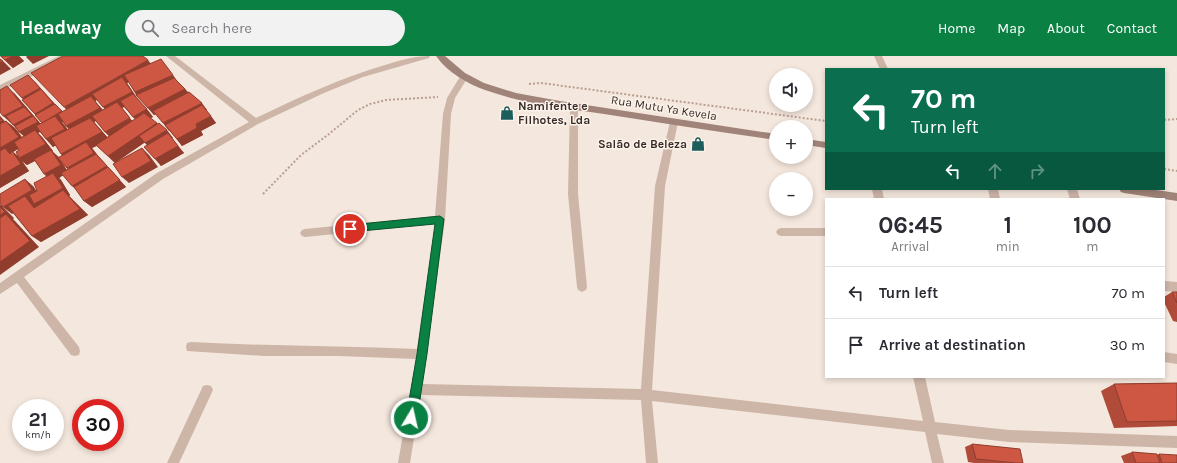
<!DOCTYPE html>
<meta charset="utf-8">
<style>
:root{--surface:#fff;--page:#f2f2f3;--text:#2b2b33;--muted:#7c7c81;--line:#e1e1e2;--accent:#0b8043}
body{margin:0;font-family:Karla,sans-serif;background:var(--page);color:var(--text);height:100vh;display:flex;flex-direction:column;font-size:15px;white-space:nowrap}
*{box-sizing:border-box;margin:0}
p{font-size:13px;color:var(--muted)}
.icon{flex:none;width:22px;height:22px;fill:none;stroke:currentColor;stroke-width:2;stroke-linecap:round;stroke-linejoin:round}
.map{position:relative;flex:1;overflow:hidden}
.sheet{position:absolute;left:825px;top:142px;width:340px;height:180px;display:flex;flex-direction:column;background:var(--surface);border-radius:0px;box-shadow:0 2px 6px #0003}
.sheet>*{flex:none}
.top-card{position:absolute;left:825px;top:12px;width:340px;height:122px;border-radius:0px;box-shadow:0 2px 6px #0003;background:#0b6e4f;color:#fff;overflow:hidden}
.buttons{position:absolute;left:769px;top:12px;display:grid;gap:8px}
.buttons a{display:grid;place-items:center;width:44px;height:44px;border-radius:50%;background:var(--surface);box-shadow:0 2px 6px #0003;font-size:20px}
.speed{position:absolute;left:12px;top:343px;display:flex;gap:8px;font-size:20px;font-weight:700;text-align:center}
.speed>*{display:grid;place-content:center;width:52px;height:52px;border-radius:50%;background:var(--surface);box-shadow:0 2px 6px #0003;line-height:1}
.speed small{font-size:10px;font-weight:400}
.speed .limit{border:6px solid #d22;background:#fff;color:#111}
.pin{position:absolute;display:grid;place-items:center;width:34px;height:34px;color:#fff;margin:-17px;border:2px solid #fff;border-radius:50%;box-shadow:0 1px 4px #0007}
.me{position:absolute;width:44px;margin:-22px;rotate:9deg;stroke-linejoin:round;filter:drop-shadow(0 0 3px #0008)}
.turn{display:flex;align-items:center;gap:14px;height:84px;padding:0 20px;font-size:18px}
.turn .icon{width:52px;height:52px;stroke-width:2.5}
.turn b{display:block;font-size:28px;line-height:34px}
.lanes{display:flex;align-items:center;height:38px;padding:0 20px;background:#0003;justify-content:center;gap:20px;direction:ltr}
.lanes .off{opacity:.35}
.eta{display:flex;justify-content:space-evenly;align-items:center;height:68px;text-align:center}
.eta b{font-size:24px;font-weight:700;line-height:28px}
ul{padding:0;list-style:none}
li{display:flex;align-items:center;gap:12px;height:52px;padding:0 20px;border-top:1px solid var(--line)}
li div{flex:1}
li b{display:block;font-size:15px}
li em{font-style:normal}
header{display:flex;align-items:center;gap:24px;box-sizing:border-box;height:56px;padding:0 20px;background:var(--accent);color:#fff}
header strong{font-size:19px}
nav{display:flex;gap:22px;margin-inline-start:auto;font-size:14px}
.search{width:280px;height:36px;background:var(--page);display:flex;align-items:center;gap:10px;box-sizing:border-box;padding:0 14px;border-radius:22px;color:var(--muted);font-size:15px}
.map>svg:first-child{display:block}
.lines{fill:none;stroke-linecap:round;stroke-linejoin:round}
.path{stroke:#b99f92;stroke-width:2;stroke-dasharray:2 2;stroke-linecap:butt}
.lane{fill:#cdb5a8;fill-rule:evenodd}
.street{fill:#cdb5a8;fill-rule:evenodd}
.secondary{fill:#a18479;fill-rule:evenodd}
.wall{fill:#b04b39;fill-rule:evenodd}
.shaded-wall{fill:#903d2e}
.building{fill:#cd5742;stroke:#903d2e}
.route{fill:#0b8043;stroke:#07532c}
.labels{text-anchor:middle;stroke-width:3;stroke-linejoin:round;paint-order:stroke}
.poi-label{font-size:12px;font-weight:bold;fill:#392c29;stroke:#fbf2ea;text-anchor:start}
.street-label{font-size:12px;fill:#392c29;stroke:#fbf2ea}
</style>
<header>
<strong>Headway</strong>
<div class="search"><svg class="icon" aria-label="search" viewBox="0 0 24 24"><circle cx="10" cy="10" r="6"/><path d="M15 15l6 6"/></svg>Search here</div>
<nav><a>Home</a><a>Map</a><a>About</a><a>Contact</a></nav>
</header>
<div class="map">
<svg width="1177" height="407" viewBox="0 0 1177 407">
<rect width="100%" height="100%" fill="#f4e7dd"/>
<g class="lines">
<g class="path">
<polyline points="529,28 541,27 826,65"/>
<polyline points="1164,64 1177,63"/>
<polyline points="1164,113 1177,115"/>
<polyline points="263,138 301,99 329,78 358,54 370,48 386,44 438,41"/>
</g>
<g class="lane">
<polygon points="874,0 882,0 888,13 880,13"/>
<polygon points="574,48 578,51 578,138 587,231 586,234 582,236 578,234 577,231 568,138 570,51"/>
<polygon points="988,133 998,133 1000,143 990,143"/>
<polygon points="1067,133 1077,133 1080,143 1070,143"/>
<polygon points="1164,225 1177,226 1177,236 1164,235"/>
<polygon points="1164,296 1177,298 1177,308 1164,306"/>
<polygon points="207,329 211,330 213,334 179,407 167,407 203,330"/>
</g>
<g class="street">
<polygon points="59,0 70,0 69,2 0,36 0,29"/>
<path d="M166 0H175L256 62C298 42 340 22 385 9 401 4 414 0 430 0L429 2 363 21 324 37 258 68 163 123 24 221 79 291 80 295 79 299 75 300 71 299 17 227 0 238V227L157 117 249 66Z"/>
<path d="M464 18 468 21 455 42 451 58 445 163 423 328 641 333 655 130 670 66 674 63 678 66 665 130 652 334 923 365 913 321H925L935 366 1009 374 1177 380V392L1009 386 937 378 944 407H932L925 376 652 345 658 407H646L641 344 421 339 410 407H398L416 303 339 300H265L187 295 186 291 187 287 191 286C266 290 342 290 417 293L435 168 305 181 302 180 300 177 302 174 305 173 435 160 443 58 447 42 461 19Z"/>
<polygon points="872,133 882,133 884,143 874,143"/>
<polygon points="781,172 826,172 826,180 781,180 778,179 776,176 778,173"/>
</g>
<g class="secondary">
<path d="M436 0H445L465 17 484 27 516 37 560 45 776 78V84C719 76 662 67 604 58 565 52 524 48 485 34 468 28 447 16 436 0Z"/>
<polygon points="806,83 826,86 826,92 806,89"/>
<polygon points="1119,133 1149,133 1177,137 1177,145 1124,137 1121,136"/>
</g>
</g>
<g class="wall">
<polygon points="0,0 19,0 24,5 13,12"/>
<path d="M150 7 178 26 188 36 207 54H206L216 67 201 75 203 79 182 90 156 58 154 59 143 46 136 39 129 26 127 27 138 43 153 61 150 62 173 82H172L184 97 161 110 145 86 115 107 97 90 92 92 99 101 126 131 92 151 84 145 75 132 63 119 59 122 61 124 70 139 69 140 88 159 41 186 32 180 13 157 12 158 33 130 36 135 46 120 35 105 27 109 22 105 29 115 0 132V60L5 66 6 65 15 72 22 81 24 80 19 76 12 67H11L14 37 41 68 42 67 23 44 35 26 55 48 63 56ZM97 44 105 53 103 54 95 45ZM124 51 135 63 132 65 122 52ZM96 65 105 76 109 80 107 81 94 66ZM62 66H63L69 73 68 74ZM40 76 53 91 56 89 62 99 59 101 53 96V95L42 81 38 77ZM18 93 19 94 18 100 13 96ZM61 105 68 113 67 114Z"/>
<polygon points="1172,236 1177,236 1177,266 1173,265 1164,246 1164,241"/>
<polygon points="1177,327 1177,370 1114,372 1101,335 1114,328"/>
<polygon points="972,388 1023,407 974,407 968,406 965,391"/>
<polygon points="1132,396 1157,399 1159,398 1177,407 1124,407 1121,400"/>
</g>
<g class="shaded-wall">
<polygon points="13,0 19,0 24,5 13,12 5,4"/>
<polygon points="27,0 49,0 33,8 26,1"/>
<polygon points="148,4 154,12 127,27 138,44 122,52 136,70 112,83 105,76 110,58 103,51 126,27 95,45 107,59 94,66 109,83 92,92 99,101 126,131 92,151 84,145 80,137 72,130 75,119 67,112 69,105 61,98 73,77 66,70 71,59 64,51"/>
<polygon points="3,5 11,13 0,19 0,7"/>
<polygon points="28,19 35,26 61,55 42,65 35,58 30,50 22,42"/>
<polygon points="173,19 178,26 141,44 135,36"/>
<polygon points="7,30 14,37 45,73 38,77 42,81 53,95 53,96 58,101 68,116 59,122 61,124 70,139 69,140 88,159 41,186 32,180 80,153 68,140 42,155 36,150 43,158 34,152 30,147 12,158 3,151 32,134 25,123 33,130 40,140 32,146 34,148 63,132 57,123 52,125 44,118 61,109 52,96 27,109 22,105 29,115 0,132 0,120 21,108 13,96 11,97 18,105 10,98 0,104 0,92 19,81 6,65 15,72 27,88 13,96 20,102 46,88 37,78 27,83 19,76 20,75 13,69 32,59 31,57 11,67 3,60 23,50"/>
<polygon points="185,33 191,40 154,59 148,52"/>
<polygon points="202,47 207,54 169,75 163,67"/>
<polygon points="147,53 153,61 140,68 133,61"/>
<polygon points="62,55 69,62 62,66 73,80 53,91 46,83 49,74 42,67"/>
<polygon points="0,60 11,72 0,78"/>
<polygon points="211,60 216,67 201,75 203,79 182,90 177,83 196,68"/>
<polygon points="157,67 163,74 115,107 108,100"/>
<polygon points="167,74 173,82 152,94 145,87"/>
<polygon points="178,90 184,97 161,110 155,103"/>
<polygon points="142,92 149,99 158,111 129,127 122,121"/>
<polygon points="0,148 14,162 13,163 15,165 39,191 0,219"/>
</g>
<g class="building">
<polygon points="1,0 13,0 5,4"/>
<polygon points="63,0 143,0 148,4 64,51 31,17"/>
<polygon points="0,3 3,5 0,7"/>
<polygon points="161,3 173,19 135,36 124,19"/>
<polygon points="28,19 40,32 22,42 10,29"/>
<polygon points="122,21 132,36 103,51 92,38"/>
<polygon points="174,22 185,33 148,52 136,39"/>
<polygon points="7,30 23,50 3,60 0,56 0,34"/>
<polygon points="41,33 53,47 35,58 22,44"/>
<polygon points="189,36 202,47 163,67 153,55"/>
<polygon points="133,38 147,53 133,61 120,45"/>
<polygon points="91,40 100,52 66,70 58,58"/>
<polygon points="117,46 130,62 105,76 92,60"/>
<polygon points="55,48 62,55 42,67 35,59"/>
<polygon points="202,49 211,60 196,68 197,72 177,83 165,69"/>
<polygon points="24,51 32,59 13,69 6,60"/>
<polygon points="144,57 157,67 108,100 96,89"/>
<polygon points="33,60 38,66 19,76 15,70"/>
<polygon points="55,60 65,73 46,83 36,70"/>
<polygon points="0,62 3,65 0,66"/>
<polygon points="90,62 102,76 61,98 51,82"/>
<polygon points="6,65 19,81 0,92 0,68"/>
<polygon points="159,67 167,74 145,87 139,80"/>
<polygon points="35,74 46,88 19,102 16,96 19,94 14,86"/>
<polygon points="168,77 178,90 155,103 144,91"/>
<polygon points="86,86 94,97 67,112 58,102"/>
<polygon points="5,92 10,98 12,95 21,108 0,120 0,95"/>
<polygon points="142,92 151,105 122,121 113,108"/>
<polygon points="51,94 61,109 44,118 34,103"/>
<polygon points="96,98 107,110 72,130 61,117"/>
<polygon points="108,111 120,124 84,145 74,131"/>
<polygon points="53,117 63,132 34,148 29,139 37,135 34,127"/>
<polygon points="25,123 32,134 3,151 0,147 0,138"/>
<polygon points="63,134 80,153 32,180 8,150 25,140 34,152"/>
<polygon points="0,151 5,156 0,159"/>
<polygon points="6,158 30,185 0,206 0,162"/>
<polygon points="1172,236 1177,236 1177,247"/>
<polygon points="1177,327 1177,365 1127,366 1114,328"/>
<polygon points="972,388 1020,393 1023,407 1016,407 976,403"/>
<polygon points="1132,396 1157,398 1160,407 1136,407"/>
<polygon points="1159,398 1177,399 1177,407 1162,407"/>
</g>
<polygon class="route" points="440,160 444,163 427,298 417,362 415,366 411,368 408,366 406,362 417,298 435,168 350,176 345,173 350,169"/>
<defs>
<symbol id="shop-bare" viewBox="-9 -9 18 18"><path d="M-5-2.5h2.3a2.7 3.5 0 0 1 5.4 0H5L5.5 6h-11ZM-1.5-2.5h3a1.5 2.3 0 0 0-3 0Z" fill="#1b5e5c" stroke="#fbf2ea" stroke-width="2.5" paint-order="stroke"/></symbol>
</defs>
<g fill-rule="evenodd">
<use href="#shop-bare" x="497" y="47" width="20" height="20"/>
<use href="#shop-bare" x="688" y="78" width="20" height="20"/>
</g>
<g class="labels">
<g class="poi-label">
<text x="518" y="54">Namifente e<tspan x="518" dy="14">Filhotes, Lda</tspan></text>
<text x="687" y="92" text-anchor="end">Salão de Beleza</text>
</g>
<g class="street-label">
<text transform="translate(664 52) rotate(9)" y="4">Rua Mutu Ya Kevela</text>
</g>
</g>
</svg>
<div class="buttons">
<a><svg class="icon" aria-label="sound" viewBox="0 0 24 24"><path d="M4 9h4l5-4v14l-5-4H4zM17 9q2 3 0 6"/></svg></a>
<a>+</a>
<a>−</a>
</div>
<div class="speed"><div>21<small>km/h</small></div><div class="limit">30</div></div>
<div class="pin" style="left:350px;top:173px;background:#d93025"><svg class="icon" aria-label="arrive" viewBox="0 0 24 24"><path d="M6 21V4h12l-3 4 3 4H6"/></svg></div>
<svg class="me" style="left:411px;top:362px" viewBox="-20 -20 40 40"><circle r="17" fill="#0b8043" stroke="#fff" stroke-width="3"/><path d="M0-11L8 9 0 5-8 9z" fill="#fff"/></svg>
<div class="top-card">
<div class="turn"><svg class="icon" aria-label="left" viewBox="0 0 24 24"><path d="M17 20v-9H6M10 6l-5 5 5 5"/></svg><div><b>70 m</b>Turn left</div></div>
<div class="lanes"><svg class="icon" aria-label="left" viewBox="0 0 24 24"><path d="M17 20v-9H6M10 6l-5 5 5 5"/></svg><svg class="icon off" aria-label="ahead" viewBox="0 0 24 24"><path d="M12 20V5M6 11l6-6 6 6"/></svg><svg class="icon off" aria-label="right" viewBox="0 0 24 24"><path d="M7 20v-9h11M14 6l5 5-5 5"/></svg></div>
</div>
<section class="sheet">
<div class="eta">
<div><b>06:45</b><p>Arrival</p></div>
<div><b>1</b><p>min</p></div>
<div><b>100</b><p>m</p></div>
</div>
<ul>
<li><svg class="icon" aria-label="left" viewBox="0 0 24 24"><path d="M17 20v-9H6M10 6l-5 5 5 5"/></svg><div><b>Turn left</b></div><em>70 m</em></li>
<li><svg class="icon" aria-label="arrive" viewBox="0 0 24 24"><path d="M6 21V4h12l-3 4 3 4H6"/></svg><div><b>Arrive at destination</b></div><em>30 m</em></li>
</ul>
</section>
</div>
